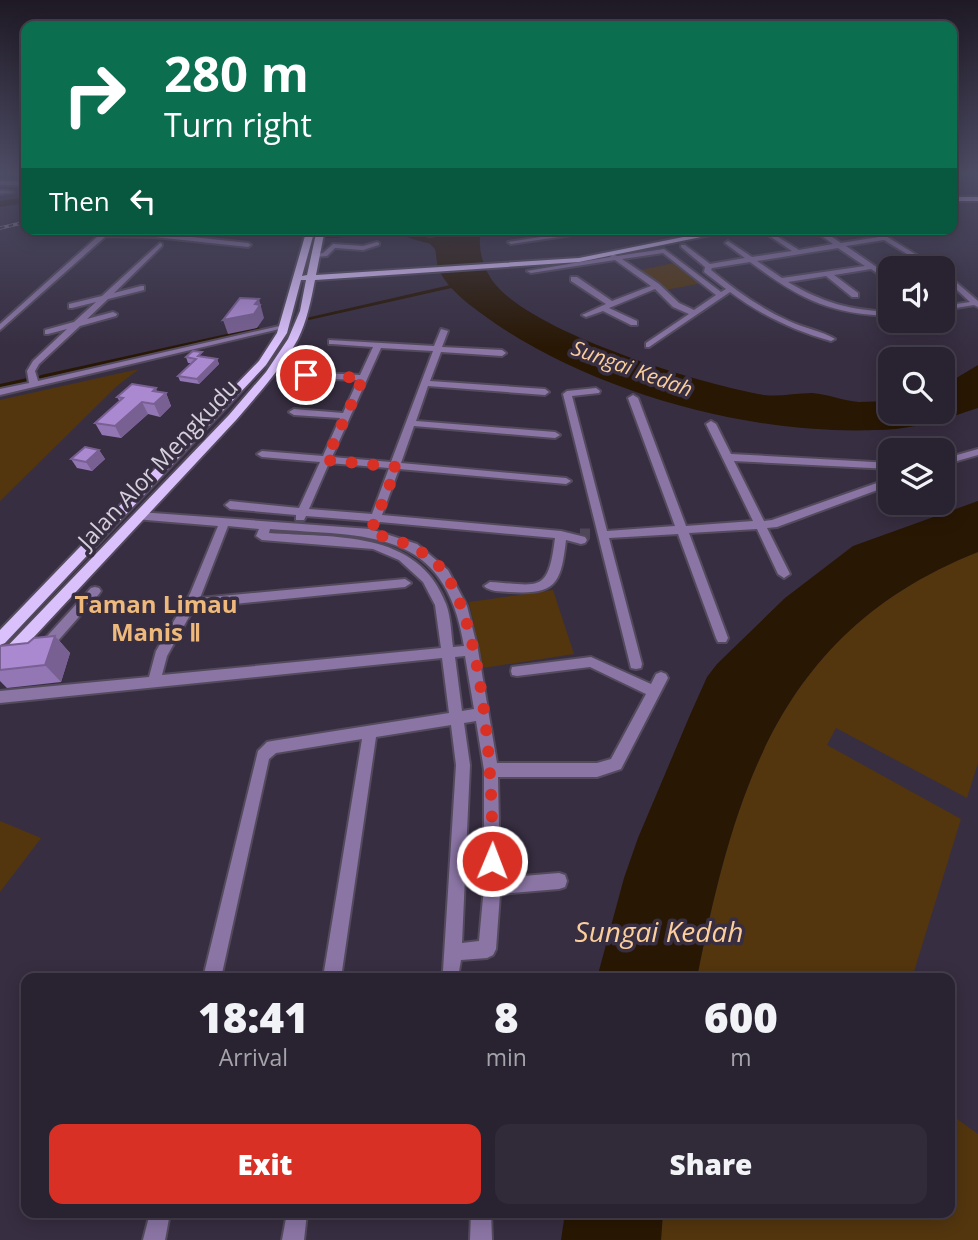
<!DOCTYPE html>
<meta charset="utf-8">
<style>
:root{--surface:#292231;--page:#312a39;--text:#f1f3f6;--muted:#a5a4ab;--line:#453f4d;--accent:#d93025}
body{margin:0;font-family:"Open Sans",sans-serif;background:var(--page);color:var(--text);height:100vh;display:flex;flex-direction:column;font-size:26px;white-space:nowrap}
*{box-sizing:border-box;margin:0}
p{font-size:23px;color:var(--muted)}
.icon{flex:none;width:38px;height:38px;fill:none;stroke:currentColor;stroke-width:2;stroke-linecap:round;stroke-linejoin:round}
.map{position:relative;flex:1;overflow:hidden}
.sheet{position:absolute;left:21px;top:973px;width:934px;height:245px;display:flex;flex-direction:column;background:var(--surface);border-radius:14px;box-shadow:0 4px 18px #0003,0 0 0 2px var(--line)}
.sheet>*{flex:none}
.banner{position:absolute;left:21px;top:21px;width:936px;height:214px;border-radius:14px;box-shadow:0 4px 18px #0003,0 0 0 2px var(--line);background:#0b6e4f;color:#fff;overflow:hidden}
.buttons{position:absolute;left:878px;top:256px;display:grid;gap:14px}
.buttons a{display:grid;place-items:center;width:77px;height:77px;border-radius:14px;background:var(--surface);box-shadow:0 4px 18px #0003,0 0 0 2px var(--line);font-size:35px}
.pin{position:absolute;display:grid;place-items:center;width:60px;height:60px;color:#fff;margin:-30px;border:4px solid #fff;border-radius:50%;box-shadow:0 2px 7px #0007}
.me{position:absolute;width:77px;margin:-38px;rotate:1deg;stroke-linejoin:round;filter:drop-shadow(0 0 5px #0008)}
.turn{display:flex;align-items:center;gap:24px;height:147px;padding:0 28px;font-size:32px}
.turn .icon{width:91px;height:91px;stroke-width:2.5}
.turn b{display:block;font-size:49px;line-height:60px}
.then{display:flex;align-items:center;height:66px;padding:0 28px;background:#0003;gap:14px;font-size:26px}
.eta{display:flex;justify-content:space-evenly;align-items:center;height:119px;text-align:center}
.eta b{font-size:42px;font-weight:800;line-height:49px}
.button{display:flex;gap:14px;margin-top:auto;padding:14px 28px}
.button a{flex:1;height:80px;border-radius:14px;background:var(--accent);color:#fff;font-size:28px;font-weight:800;line-height:80px;text-align:center}
.button a+a{background:var(--page);color:var(--text)}
.map>svg:first-child{display:block}
.green{fill:#53360e}
.water{fill:#281703}
.lines{fill:none;stroke-linecap:round;stroke-linejoin:round}
.canal{fill:#281703;fill-rule:evenodd}
.river{fill:#281703;fill-rule:evenodd}
.minor-tunnel{stroke:#4f4658;stroke-width:11;stroke-dasharray:11 5;stroke-linecap:butt}
.minor-casing{stroke:#534b5d;stroke-width:4}
.major-casing{stroke:#534b5d;stroke-width:4}
.minor{fill:#8b75a5;fill-rule:evenodd}
.major{fill:#dbc1fc;fill-rule:evenodd}
.rail-casing{stroke:#857e8d;stroke-width:3.5}
.rail{stroke:#372e41;stroke-width:2;stroke-dasharray:4.5;stroke-linecap:butt}
.wall{fill:#9376b4}
.shaded-wall{fill:#786092}
.building{fill:#ab89d1;stroke:#786092;stroke-width:2}
.route{stroke:#d93025;stroke-width:12;stroke-dasharray:0 21.6}
.labels{text-anchor:middle;stroke-width:7;stroke-linejoin:round;paint-order:stroke}
.far-water-label{font-size:21px;font-style:italic;fill:#fbce9b;stroke:#372e41}
.street-label{font-size:23px;fill:#d5d0dc;stroke:#372e41}
.neighbourhood-label{font-size:24px;font-weight:bold;fill:#eeb97b;stroke:#372e41}
.near-water-label{font-size:28px;font-style:italic;fill:#fbce9b;stroke:#372e41}
</style>
<div class="map">
<svg width="978" height="1240" viewBox="0 0 978 1240">
<rect width="100%" height="100%" fill="#372e41"/>
<g class="green">
<polygon points="678,262 703,283 665,290 636,271"/>
<polygon points="139,369 117,386 0,501 0,400"/>
<path d="M978 552V763L967 798 836 728 827 745 961 819 912 978H697C735 787 781 630 978 552Z"/>
<polygon points="553,590 574,654 483,668 469,602"/>
<polygon points="0,821 41,838 0,892"/>
<polygon points="950,1114 978,1134 978,1240 661,1240 663,1213 950,1213"/>
</g>
<g class="water">
<path d="M442 229H481C477 248 483 269 495 284 536 334 700 384 764 395 780 397 795 393 812 393 828 394 843 401 859 402 869 402 880 401 891 400V411H943V386L978 365V408C951 417 924 426 896 429 764 439 605 397 496 324 477 310 453 295 441 274 436 266 437 258 435 249L429 243Z"/>
<path d="M978 501V552C781 630 735 787 697 978H597L624 878 638 838 690 715 707 677 717 664 785 598 853 546Z"/>
<polygon points="565,1213 663,1213 661,1240 561,1240"/>
</g>
<g class="lines">
<g class="canal">
<polygon points="463,282 466,284 465,285 309,320 306,318"/>
<polygon points="258,327 261,329 260,330 41,379 37,377 41,375"/>
<polygon points="27,378 30,378 30,382 0,388 0,384"/>
</g>
<g class="river">
<polygon points="26,197 26,203 0,207 0,201"/>
<path d="M291 229 337 233 396 229 429 238 450 237 455 240C438 251 416 238 397 235 363 230 323 248 291 229Z"/>
</g>
<polyline class="minor-tunnel" points="580,534 590,534"/>
<defs>
<g id="minor">
<rect x="0" y="181" width="26" height="4"/>
<polygon points="0,190 13,192 0,194"/>
<polygon points="106,229 113,229 110,232 155,233 248,243 251,245 248,247 155,237 106,236 0,330 0,324"/>
<polygon points="593,229 613,229 511,244 508,242"/>
<path d="M812 229H820L841 243 879 237 867 229H875L879 232 901 229 884 235 938 268H930L884 240 846 246 891 277V282L871 269 834 275 858 293V297H852L826 276 788 282C823 303 850 310 891 312V316C828 314 799 298 750 262L712 268 711 270C735 290 760 308 789 321 804 328 822 331 835 339L831 341C794 331 761 315 730 292L649 347H646V343L689 314 673 307 655 289 609 308 637 321V325H631L603 311 586 317 582 315 606 304 571 281V277H577L612 301 651 286 615 260 531 273 527 271 610 257 613 254 617 256 664 249 721 292 726 289 704 272 705 267 681 247V245H685L710 264 745 258 726 244 725 243 728 241 752 257 792 251 768 235 767 234 770 232 799 250 833 244ZM838 248 865 266 782 278 757 261ZM663 253 716 295 694 310 679 303 659 284 622 259Z"/>
<polygon points="377,242 379,243 379,245 363,250 335,248 327,256 315,257 312,255 323,253 333,244 363,246"/>
<polygon points="160,243 162,244 162,246 114,293 141,286 144,286 144,290 108,299 87,319 113,312 117,314 116,316 80,326 39,364 35,371 38,381 284,325 288,327 0,395 0,389 29,383 27,371 33,361 67,329 48,334 45,334 45,330 74,322 96,302 72,308 69,308 69,304 102,296"/>
<polygon points="943,271 978,301 978,307 974,305 943,310 943,306 970,302 943,277"/>
<path d="M441 329 448 331 442 347 502 350 506 353 502 356 441 352 430 381 545 389 549 392 545 395 428 386 416 421 555 432 560 435 555 438 414 426 401 463 566 478 571 481 566 484 399 469 382 515 561 531 585 537 587 540 585 543 581 544 566 540C561 584 556 595 509 592 500 591 490 592 484 586L490 582C540 585 548 594 555 538L380 522 374 527 370 526 369 521 306 516 304 520H296V515L230 509 225 505 230 501 299 508 320 462 262 457 257 454 262 451 323 456 340 418 294 415 289 412 294 409 343 413 358 380 306 378 302 375 306 372 360 375 373 347 332 344H329V340L434 346ZM381 348 433 351 391 462 332 457ZM329 463 389 468 372 514 309 509Z"/>
<polygon points="596,388 600,391 599,393 572,396 607,531 675,526 628,398 633,395 638,398 686,526 753,521 706,424 711,421 716,424 731,454 891,463 891,469 734,461 764,521 772,520 891,478 891,485 777,527 767,528 790,574 784,578 778,574 757,529 689,533 728,638 726,642 718,642 716,638 678,534 609,538 642,664 641,668 636,669 631,668 630,664 563,394 567,391"/>
<polygon points="978,449 978,455 943,465 943,459"/>
<path d="M139 512 370 529 417 544 448 570 467 606 478 650 497 763H597L611 759 646 694 590 667 517 676 512 675 511 671 512 667 591 657 651 684 656 674 661 672 666 674 668 678 621 769 597 777H498L500 878 559 873 565 875 567 881 565 887 559 889 500 894 496 949 493 955 487 958 461 960 458 977H446L443 971 456 765 451 725 376 737 341 978H323L362 739 276 753 269 759 221 978H203L258 751 267 742 272 741 449 713 442 658 0 703V691L149 677 156 651 190 594 218 526 135 519 134 516ZM228 526 259 529 256 536 262 540 373 549 399 560 423 582 435 605 441 648 162 675 167 656 194 608 405 587 411 583 405 579 200 598ZM270 529C367 537 445 526 464 646L453 647C451 633 451 617 446 604 418 529 334 538 269 533ZM465 656 474 709 462 711 455 657ZM476 721 484 770V887L479 941 462 943 470 765 464 723Z"/>
<polygon points="95,587 99,588 101,591 99,594 48,652 40,652 38,648 40,644 91,588"/>
<polygon points="150,1213 170,1213 165,1240 143,1240"/>
<polygon points="287,1213 307,1213 304,1240 282,1240"/>
<polygon points="471,1213 491,1213 492,1240 470,1240"/>
</g>
<g id="major">
<rect x="952" y="197" width="26" height="4"/>
<path d="M307 229H315L302 276 307 275 317 229H325L316 275 579 258 723 229H740L579 262 315 280C311 300 307 321 298 339 282 368 258 394 237 419L5 668 0 670V654L229 415 266 372 288 339 300 311 306 280H301L287 333 266 365 5 643 0 645V630L259 361 277 333Z"/>
</g>
</defs>
<use href="#minor" class="minor-casing"/>
<use href="#major" class="major-casing"/>
<use href="#minor" class="minor"/>
<use href="#major" class="major"/>
<defs>
<polyline id="rail" points="0,228 26,222"/>
</defs>
<use href="#rail" class="rail-casing"/>
<use href="#rail" class="rail"/>
</g>
<g class="wall">
<polygon points="186,357 204,357 217,359 219,364 199,384 180,381 178,376 191,363 188,363"/>
<polygon points="158,392 166,393 171,406 160,417 148,414 121,438 102,435 95,423 120,402 117,397"/>
<polygon points="99,450 105,459 92,471 77,468 71,459"/>
<polygon points="55,636 70,653 61,682 7,688 0,681 0,646 28,643"/>
</g>
<g class="shaded-wall">
<polygon points="259,299 264,318 257,328 228,334 223,320 255,304"/>
<polygon points="217,359 219,364 199,384 197,379"/>
<polygon points="156,388 160,398 166,393 171,406 160,417 154,404 153,391"/>
<polygon points="142,402 148,414 121,438 115,426"/>
<polygon points="99,450 105,459 92,471 86,462"/>
<polygon points="55,636 70,653 61,682 45,665"/>
</g>
<g class="building">
<polygon points="240,298 259,299 255,304 260,305 254,314 223,320"/>
<polygon points="193,351 202,352 198,356 217,359 197,379 178,376 196,359 186,357"/>
<polygon points="132,384 156,388 153,391 166,393 154,404 142,402 115,426 95,423 123,398 117,397"/>
<polygon points="85,447 99,450 86,462 71,459"/>
<polygon points="55,636 45,665 0,670 0,646 28,643 34,638"/>
</g>
<linearGradient id="sky" x2="0" y2="1"><stop stop-color="#1e1924"/><stop offset="0.5" stop-color="#4d4c65"/><stop offset="1" stop-color="#4d4c65" stop-opacity="0"/></linearGradient>
<rect width="978" height="347" fill="url(#sky)"/>
<g class="lines">
<path class="route" d="M306 375 363 378 326 460 397 467 370 533C395 539 418 546 437 564 485 612 494 794 492 861"/>
</g>
<g class="labels">
<g class="far-water-label">
<text transform="translate(632 369) rotate(20)" y="7">Sungai Kedah</text>
</g>
<g class="street-label">
<text transform="translate(158 464) rotate(-47)" y="8">Jalan Alor Mengkudu</text>
</g>
<g class="neighbourhood-label">
<text x="156" y="613">Taman Limau<tspan x="156" dy="28">Manis Ⅱ</tspan></text>
</g>
<g class="near-water-label">
<text x="659" y="942">Sungai Kedah</text>
</g>
</g>
</svg>
<div class="buttons">
<a><svg class="icon" aria-label="sound" viewBox="0 0 24 24"><path d="M4 9h4l5-4v14l-5-4H4zM17 9q2 3 0 6"/></svg></a>
<a><svg class="icon" aria-label="search" viewBox="0 0 24 24"><circle cx="10" cy="10" r="6"/><path d="M15 15l6 6"/></svg></a>
<a><svg class="icon" aria-label="layers" viewBox="0 0 24 24"><path d="M12 4l9 5-9 5-9-5zM3 14l9 5 9-5"/></svg></a>
</div>
<div class="pin" style="left:306px;top:375px;background:#d93025"><svg class="icon" aria-label="arrive" viewBox="0 0 24 24"><path d="M6 21V4h12l-3 4 3 4H6"/></svg></div>
<svg class="me" style="left:492px;top:861px" viewBox="-20 -20 40 40"><circle r="17" fill="#d93025" stroke="#fff" stroke-width="3"/><path d="M0-11L8 9 0 5-8 9z" fill="#fff"/></svg>
<div class="banner">
<div class="turn"><svg class="icon" aria-label="right" viewBox="0 0 24 24"><path d="M7 20v-9h11M14 6l5 5-5 5"/></svg><div><b>280 m</b>Turn right</div></div>
<div class="then">Then<svg class="icon" aria-label="left" viewBox="0 0 24 24"><path d="M17 20v-9H6M10 6l-5 5 5 5"/></svg></div>
</div>
<section class="sheet">
<div class="eta">
<div><b>18:41</b><p>Arrival</p></div>
<div><b>8</b><p>min</p></div>
<div><b>600</b><p>m</p></div>
</div>
<div class="button"><a>Exit</a><a>Share</a></div>
</section>
</div>
